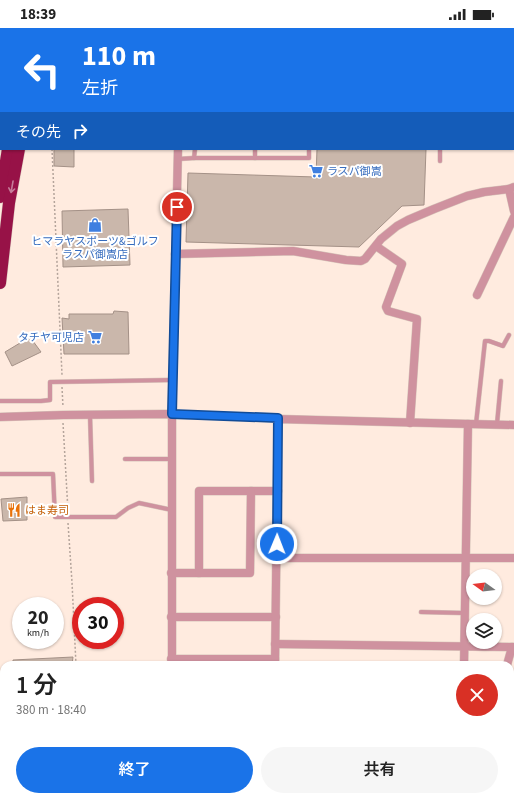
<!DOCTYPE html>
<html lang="ja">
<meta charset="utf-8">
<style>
:root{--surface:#fff;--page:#f6f6f6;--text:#222;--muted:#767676;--accent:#1a73e8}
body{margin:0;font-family:"Source Sans 3","Noto Sans JP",sans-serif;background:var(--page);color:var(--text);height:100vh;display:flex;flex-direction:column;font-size:15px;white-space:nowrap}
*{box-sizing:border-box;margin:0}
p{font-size:13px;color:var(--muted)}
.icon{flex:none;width:22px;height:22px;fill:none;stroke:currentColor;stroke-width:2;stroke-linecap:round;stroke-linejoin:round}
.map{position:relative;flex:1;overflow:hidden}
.side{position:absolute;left:0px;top:633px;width:514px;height:140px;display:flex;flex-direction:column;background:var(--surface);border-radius:12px 12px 0 0;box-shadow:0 1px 3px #0004}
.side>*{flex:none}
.hud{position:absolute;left:0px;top:0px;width:514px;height:122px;box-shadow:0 1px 3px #0004;background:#1a73e8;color:#fff;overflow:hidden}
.needle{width:26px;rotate:285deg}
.controls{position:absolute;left:466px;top:541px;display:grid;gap:8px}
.controls a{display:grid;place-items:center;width:36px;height:36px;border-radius:50%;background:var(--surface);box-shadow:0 1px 3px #0004;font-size:20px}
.speed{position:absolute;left:12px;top:569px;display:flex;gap:8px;font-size:20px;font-weight:700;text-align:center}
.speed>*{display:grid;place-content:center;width:52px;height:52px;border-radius:50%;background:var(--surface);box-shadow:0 1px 3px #0004;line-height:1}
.speed small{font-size:10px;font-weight:400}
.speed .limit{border:6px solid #d22;background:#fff;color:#111}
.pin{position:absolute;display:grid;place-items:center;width:34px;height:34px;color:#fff;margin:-17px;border:2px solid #fff;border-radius:50%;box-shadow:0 1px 4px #0007}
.me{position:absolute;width:44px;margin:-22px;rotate:1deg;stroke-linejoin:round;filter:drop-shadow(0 0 3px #0008)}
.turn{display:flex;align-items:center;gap:14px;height:84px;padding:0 16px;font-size:18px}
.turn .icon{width:52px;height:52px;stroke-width:2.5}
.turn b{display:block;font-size:28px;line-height:34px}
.then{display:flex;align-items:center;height:38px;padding:0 16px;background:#0003;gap:8px;font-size:15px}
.round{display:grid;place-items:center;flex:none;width:42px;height:42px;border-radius:21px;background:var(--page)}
.headline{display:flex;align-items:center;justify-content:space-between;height:68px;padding:0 16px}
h1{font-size:24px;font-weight:600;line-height:30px}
.button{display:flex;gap:8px;margin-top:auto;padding:8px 16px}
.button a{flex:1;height:46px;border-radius:24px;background:var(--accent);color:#fff;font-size:16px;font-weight:600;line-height:46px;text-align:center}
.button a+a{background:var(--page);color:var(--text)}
.status{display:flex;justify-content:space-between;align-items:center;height:28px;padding:0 20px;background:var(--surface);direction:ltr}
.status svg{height:11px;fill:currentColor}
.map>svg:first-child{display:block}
.building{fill:#cab7ab;stroke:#a49187}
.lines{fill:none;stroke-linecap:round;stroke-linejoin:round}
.lane-casing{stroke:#d7c6bb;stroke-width:5}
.street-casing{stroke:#d7c6bb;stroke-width:9}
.secondary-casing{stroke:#d7c6bb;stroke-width:12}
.highway-casing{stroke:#d7c6bb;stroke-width:13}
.path{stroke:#b4a49b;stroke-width:1.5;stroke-dasharray:2 2;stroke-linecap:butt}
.lane{stroke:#cf929f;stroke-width:4}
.street{stroke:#cf929f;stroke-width:8}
.secondary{stroke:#ba6379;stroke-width:11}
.highway{stroke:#971247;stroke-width:12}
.oneway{stroke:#c67d9a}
.route-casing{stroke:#114b97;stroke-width:10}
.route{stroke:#1a73e8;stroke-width:7}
.labels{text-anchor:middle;stroke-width:4;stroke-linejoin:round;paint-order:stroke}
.shop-label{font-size:11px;fill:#366cbe;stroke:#fff;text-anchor:start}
.food-label{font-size:11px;fill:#c56008;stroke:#fff;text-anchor:start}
</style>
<div class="status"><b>18:39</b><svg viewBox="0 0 49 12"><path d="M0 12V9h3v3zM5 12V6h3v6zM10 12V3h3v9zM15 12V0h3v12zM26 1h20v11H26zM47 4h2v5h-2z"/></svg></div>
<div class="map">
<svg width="514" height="773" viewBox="0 0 514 773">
<rect width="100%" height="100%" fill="#ffebdf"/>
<g class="building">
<polygon points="54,121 74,121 74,139 54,138"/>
<polygon points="317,121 426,121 424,177 402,178 359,219 186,214 188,145 316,149"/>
<polygon points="128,181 130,237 63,239 62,183"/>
<polygon points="114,283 128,284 129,326 64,326 62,290 69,291 69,286 113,286"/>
<polygon points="30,309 41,324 12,338 5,324"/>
<polygon points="27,469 27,492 3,493 1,471"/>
<polygon points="73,629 72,637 13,637 13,632"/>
</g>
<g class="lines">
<defs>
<g id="lane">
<polyline points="386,0 386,1"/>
<polyline points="302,1 302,0"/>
<polyline points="513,108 514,108"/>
<polyline points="195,121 194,130 309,130 309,121"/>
<polyline points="255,130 255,121"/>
<polyline points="178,131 194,130"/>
<polyline points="440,133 440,121"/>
<polyline points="0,373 41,373 50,372 50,354 172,352"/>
<polyline points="90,387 92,453"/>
<polyline points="172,387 278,391"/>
<polyline points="476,396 485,313 489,313 503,318 509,307"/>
<polyline points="497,396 501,353"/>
<polyline points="125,431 172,431"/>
<polyline points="0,446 53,446 55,489 116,489 128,480 139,475 172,482"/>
<polyline points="421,584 464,585"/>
</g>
<g id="street">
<polyline points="172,0 172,1"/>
<polyline points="513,44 514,44"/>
<polyline points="509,161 514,183"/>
<polyline points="376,218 402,236 386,279 388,283 417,291 410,395"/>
<polyline points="175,226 293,223 346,232 361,233 365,231 381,211 397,198 408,192 434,181 467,168 484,164 509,161 514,159"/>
<polyline points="477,267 514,189"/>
<polyline points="0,389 63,387 167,386 172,387"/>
<polyline points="277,530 514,530"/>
<polyline points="171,545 199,545 199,463 278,463"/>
<polyline points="199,545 250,545 251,463"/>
<polyline points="171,589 276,589"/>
<polyline points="275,616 514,619"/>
<polyline points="171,631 275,631"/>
<polyline points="172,637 172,387 178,121"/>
<polyline points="275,637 278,391 391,394 514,397"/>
<polyline points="464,637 468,396"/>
<polyline points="507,637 512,619"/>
<polyline points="175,769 175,773"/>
<polyline points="274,773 274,769"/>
<polyline points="463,773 463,769"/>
</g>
<g id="secondary">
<polyline points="474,0 475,1"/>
<polyline points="513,75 514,76"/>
</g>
<g id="highway">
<polyline points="40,1 40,0"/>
<polyline points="52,1 53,0"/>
<polyline points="0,22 1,22"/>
<polyline points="0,169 8,121"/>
<polyline points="0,255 9,175 19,121"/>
</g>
</defs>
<use href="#lane" class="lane-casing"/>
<use href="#street" class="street-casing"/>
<use href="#secondary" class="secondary-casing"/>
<use href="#highway" class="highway-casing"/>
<g class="path">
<polyline points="52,121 62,347"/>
<polyline points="62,359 63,379"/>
<polyline points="63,395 68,483"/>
<polyline points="68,495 72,554 76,637"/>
<polyline points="81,769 81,773"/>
</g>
<use href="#lane" class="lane"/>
<use href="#street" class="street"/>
<use href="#secondary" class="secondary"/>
<use href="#highway" class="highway"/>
</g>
<defs><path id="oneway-shaft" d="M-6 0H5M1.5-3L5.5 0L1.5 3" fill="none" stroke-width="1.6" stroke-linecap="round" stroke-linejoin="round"/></defs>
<use class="oneway" href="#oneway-shaft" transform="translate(12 159) rotate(100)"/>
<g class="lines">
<defs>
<polyline id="route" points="177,179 172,386 278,390 277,516"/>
</defs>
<use href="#route" class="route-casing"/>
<use href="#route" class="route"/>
</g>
<defs>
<symbol id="supermarket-bare" viewBox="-9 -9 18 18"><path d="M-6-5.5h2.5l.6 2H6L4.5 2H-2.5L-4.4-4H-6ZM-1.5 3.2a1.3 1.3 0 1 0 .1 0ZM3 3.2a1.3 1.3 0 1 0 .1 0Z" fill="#3f7fe0" stroke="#fff" stroke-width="2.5" paint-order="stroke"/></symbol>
<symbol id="shop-bare" viewBox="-9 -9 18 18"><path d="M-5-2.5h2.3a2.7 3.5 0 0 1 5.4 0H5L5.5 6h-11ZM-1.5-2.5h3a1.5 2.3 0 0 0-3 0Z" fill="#3f7fe0" stroke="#fff" stroke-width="2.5" paint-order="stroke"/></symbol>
<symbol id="restaurant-bare" viewBox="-9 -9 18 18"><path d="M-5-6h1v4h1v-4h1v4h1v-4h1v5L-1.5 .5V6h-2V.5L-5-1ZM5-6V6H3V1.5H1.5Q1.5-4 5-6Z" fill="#e8710a" stroke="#fff" stroke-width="2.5" paint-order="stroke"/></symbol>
</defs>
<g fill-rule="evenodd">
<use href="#supermarket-bare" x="306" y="133" width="20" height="20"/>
<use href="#shop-bare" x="85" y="187" width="20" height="20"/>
<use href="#supermarket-bare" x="85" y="299" width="20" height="20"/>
<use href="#restaurant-bare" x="4" y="472" width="20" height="20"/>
</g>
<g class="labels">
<g class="shop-label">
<text x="327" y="147">ラスパ御嵩</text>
<text x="95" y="217" text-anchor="middle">ヒマラヤスポーツ&amp;ゴルフ<tspan x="95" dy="13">ラスパ御嵩店</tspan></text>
<text x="84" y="313" text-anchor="end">タチヤ可児店</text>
</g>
<g class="food-label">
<text x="25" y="486">はま寿司</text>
</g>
</g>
</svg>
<div class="controls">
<a><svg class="needle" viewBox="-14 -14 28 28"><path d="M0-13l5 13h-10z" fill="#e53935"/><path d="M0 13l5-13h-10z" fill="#767676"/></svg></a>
<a><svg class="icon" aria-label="layers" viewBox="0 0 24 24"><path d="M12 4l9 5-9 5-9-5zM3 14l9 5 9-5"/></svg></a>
</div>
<div class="speed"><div>20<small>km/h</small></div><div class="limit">30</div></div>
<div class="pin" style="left:177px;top:179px;background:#d93025"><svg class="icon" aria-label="arrive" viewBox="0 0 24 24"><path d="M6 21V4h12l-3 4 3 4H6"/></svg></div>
<svg class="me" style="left:277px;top:516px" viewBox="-20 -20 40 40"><circle r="17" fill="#1a73e8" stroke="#fff" stroke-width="3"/><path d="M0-11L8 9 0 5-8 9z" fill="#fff"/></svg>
<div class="hud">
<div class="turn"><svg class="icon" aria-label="left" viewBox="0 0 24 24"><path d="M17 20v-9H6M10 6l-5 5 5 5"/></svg><div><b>110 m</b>左折</div></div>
<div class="then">その先<svg class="icon" aria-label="right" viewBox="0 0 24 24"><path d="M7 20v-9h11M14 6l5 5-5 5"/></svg></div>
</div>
<section class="side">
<div class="headline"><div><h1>1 分</h1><p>380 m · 18:40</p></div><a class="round" style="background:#d93025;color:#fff"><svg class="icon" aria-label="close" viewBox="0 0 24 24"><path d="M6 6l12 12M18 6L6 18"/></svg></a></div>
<div class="button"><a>終了</a><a>共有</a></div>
</section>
</div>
